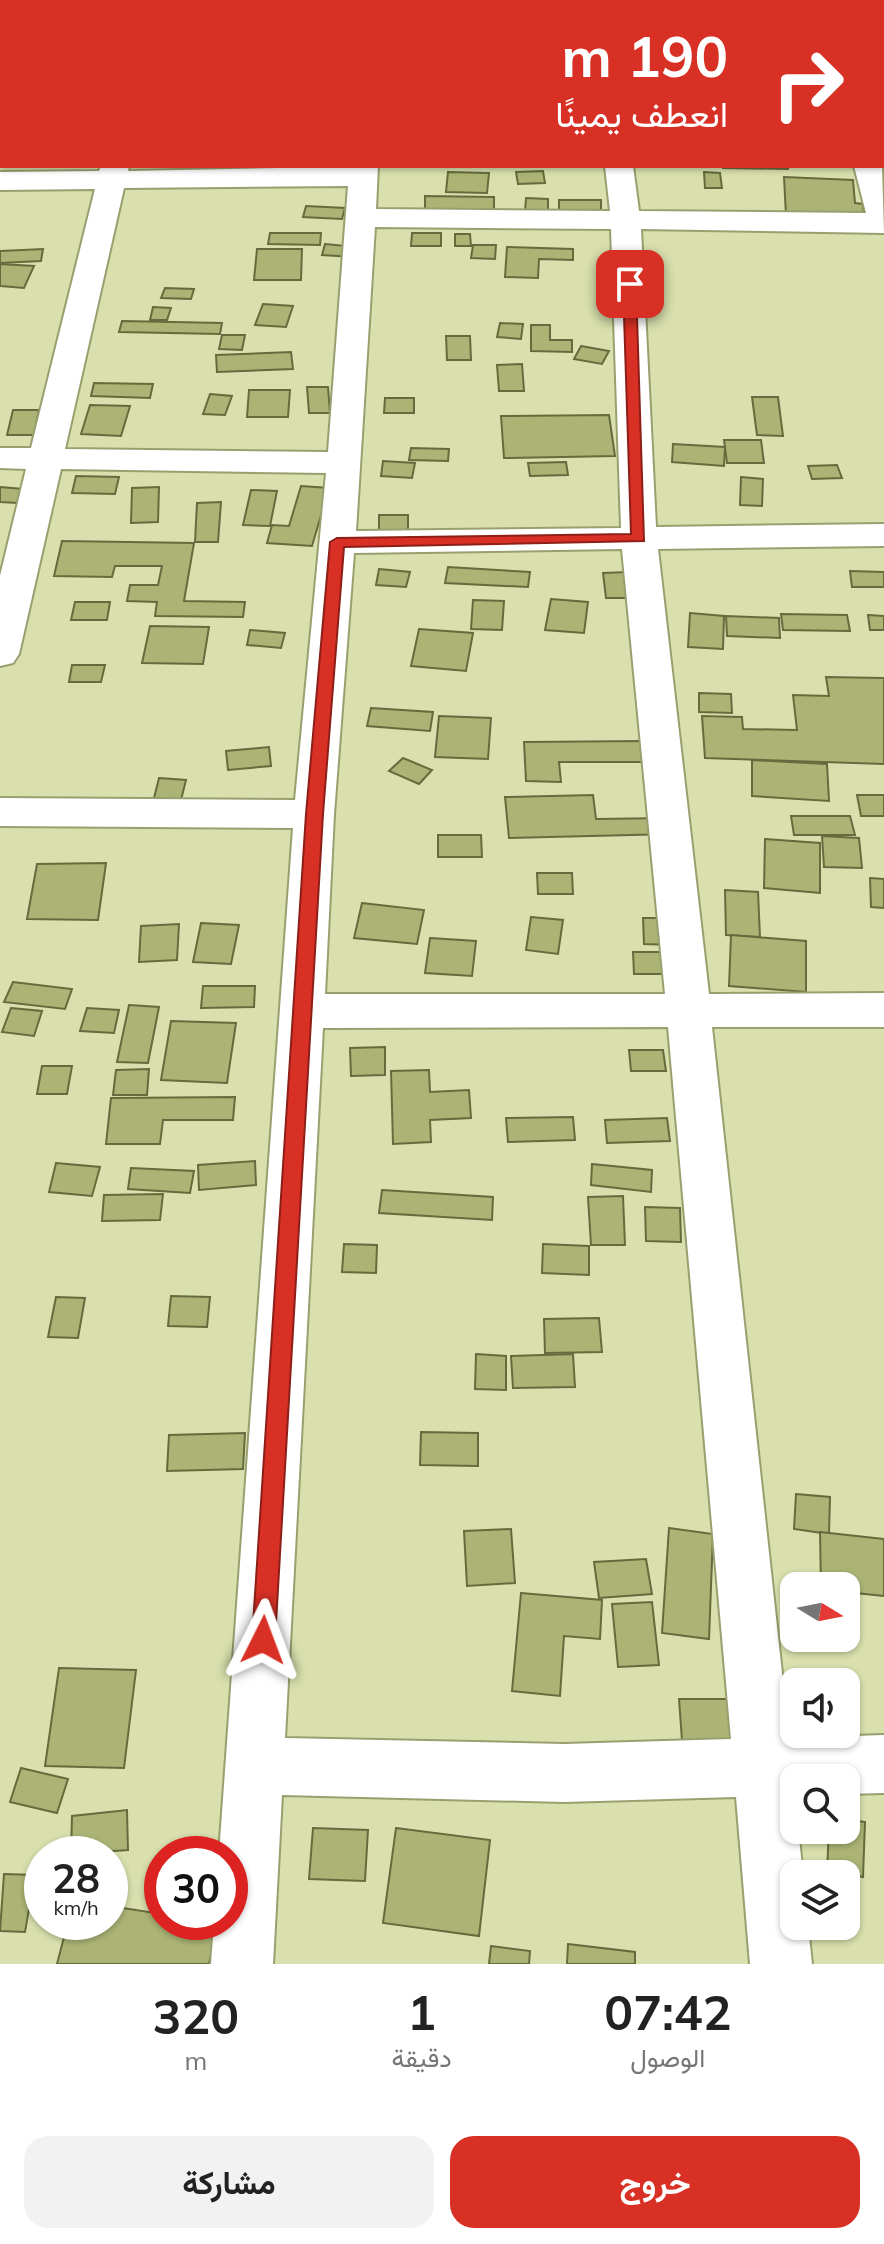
<!DOCTYPE html>
<html lang="ar">
<meta charset="utf-8">
<style>
:root{--surface:#fff;--page:#f2f2f2;--text:#222;--muted:#767676;--accent:#d93025}
body{margin:0;font-family:Mulish,Vazirmatn,sans-serif;background:var(--page);color:var(--text);direction:rtl;height:100vh;display:flex;flex-direction:column;font-size:30px;white-space:nowrap}
*{box-sizing:border-box;margin:0}
p{font-size:26px;color:var(--muted)}
.icon{flex:none;width:44px;height:44px;fill:none;stroke:currentColor;stroke-width:2;stroke-linecap:round;stroke-linejoin:round}
.map{position:relative;height:1964px;overflow:hidden;direction:ltr}
.drawer{display:flex;flex-direction:column;background:var(--surface);flex:1}
.drawer>*{flex:none}
.banner{position:absolute;left:0px;top:0px;width:884px;height:168px;box-shadow:0 2px 6px #0004;direction:rtl;background:#d93025;color:#fff;overflow:hidden}
.needle{width:52px;rotate:100deg}
.tools{position:absolute;left:780px;top:1572px;display:grid;gap:16px}
.tools a{display:grid;place-items:center;width:80px;height:80px;border-radius:16px;background:var(--surface);box-shadow:0 2px 6px #0004;font-size:40px}
.speed{position:absolute;left:24px;top:1836px;display:flex;gap:16px;font-size:40px;font-weight:700;text-align:center}
.speed>*{display:grid;place-content:center;width:104px;height:104px;border-radius:50%;background:var(--surface);box-shadow:0 2px 6px #0004;line-height:1}
.speed small{font-size:20px;font-weight:400}
.speed .limit{border:12px solid #d22;background:#fff;color:#111}
.pin{position:absolute;display:grid;place-items:center;width:68px;height:68px;color:#fff;margin:-34px;border-radius:16px;box-shadow:0 4px 12px #0006}
.me{position:absolute;width:88px;margin:-44px;rotate:3deg;stroke-linejoin:round;filter:drop-shadow(0 0 6px #0008)}
.turn{display:flex;align-items:center;gap:28px;height:168px;padding:0 24px;font-size:36px}
.turn .icon{width:104px;height:104px;stroke-width:2.5}
.turn b{display:block;font-size:56px;line-height:68px}
.eta{display:flex;justify-content:space-evenly;align-items:center;height:136px;text-align:center}
.eta b{font-size:48px;font-weight:700;line-height:56px}
.action{display:flex;gap:16px;margin-top:auto;padding:16px 24px}
.action a{flex:1;height:92px;border-radius:24px;background:var(--accent);color:#fff;font-size:32px;font-weight:700;line-height:92px;text-align:center}
.action a+a{background:var(--page);color:var(--text)}
.map>svg:first-child{display:block}
.building{fill:#acb475;stroke:#666b3d;stroke-width:2}
.lines{fill:none;stroke-linecap:round;stroke-linejoin:round}
.minor-casing{stroke:#999f6f;stroke-width:4}
.minor{fill:#fff;fill-rule:evenodd}
.route{fill:#d93025;stroke:#8d1f18;stroke-width:2}
</style>
<div class="map">
<svg width="884" height="1964" viewBox="0 0 884 1964">
<rect width="100%" height="100%" fill="#d9e0ad"/>
<g class="building">
<polygon points="723,166 788,166 788,169 723,168"/>
<polygon points="543,171 545,183 518,184 516,172"/>
<polygon points="448,172 489,173 487,193 446,192"/>
<polygon points="704,172 720,173 722,188 705,188"/>
<polygon points="784,177 853,180 855,203 863,204 864,219 786,216"/>
<polygon points="425,196 494,197 494,210 425,209"/>
<polygon points="526,198 548,199 548,212 525,211"/>
<rect x="559" y="200" width="42" height="12"/>
<polygon points="306,206 345,208 342,219 303,217"/>
<polygon points="270,233 321,233 320,245 268,244"/>
<polygon points="412,233 441,233 441,246 411,246"/>
<polygon points="455,234 470,234 471,246 455,246"/>
<polygon points="325,244 357,247 353,257 322,255"/>
<polygon points="473,245 496,245 495,259 471,258"/>
<polygon points="507,247 573,249 573,260 539,259 538,278 505,277"/>
<polygon points="43,249 41,261 0,263 0,251"/>
<polygon points="257,249 302,249 301,280 254,280"/>
<polygon points="0,264 34,266 24,288 0,286"/>
<polygon points="165,288 194,289 191,299 161,298"/>
<polygon points="263,304 293,306 286,327 255,325"/>
<polygon points="153,307 171,308 167,320 150,320"/>
<polygon points="122,321 222,323 220,334 119,332"/>
<polygon points="500,323 523,324 521,339 497,337"/>
<polygon points="531,325 550,325 550,340 572,340 572,352 531,351"/>
<polygon points="222,335 245,335 242,350 219,349"/>
<polygon points="446,336 470,336 471,360 447,360"/>
<polygon points="581,346 609,351 602,364 574,359"/>
<polygon points="291,352 293,369 217,372 216,355"/>
<polygon points="522,364 524,391 499,391 497,365"/>
<polygon points="94,383 153,384 150,398 91,396"/>
<polygon points="307,387 328,387 330,413 309,413"/>
<polygon points="249,390 290,390 288,417 247,417"/>
<polygon points="210,394 232,396 225,415 203,414"/>
<polygon points="752,397 778,397 783,436 757,435"/>
<polygon points="385,398 414,398 414,413 384,413"/>
<polygon points="90,405 130,406 121,436 81,434"/>
<polygon points="13,410 39,410 34,435 7,435"/>
<polygon points="609,415 615,456 504,458 501,416"/>
<polygon points="724,440 761,440 764,463 727,463"/>
<polygon points="673,444 725,447 724,466 672,462"/>
<polygon points="411,448 449,449 448,461 409,460"/>
<polygon points="383,461 415,463 412,478 381,476"/>
<polygon points="566,462 568,475 530,476 528,463"/>
<polygon points="837,465 842,478 812,479 808,466"/>
<polygon points="76,476 119,477 115,494 72,493"/>
<polygon points="741,477 763,479 762,506 740,505"/>
<polygon points="301,486 329,488 312,546 267,543 272,525 289,526"/>
<polygon points="0,487 23,489 17,503 0,502"/>
<polygon points="159,487 158,522 131,523 132,488"/>
<polygon points="251,490 277,491 270,526 243,525"/>
<polygon points="221,502 218,542 195,542 197,503"/>
<polygon points="379,515 408,515 408,530 379,531"/>
<polygon points="62,541 194,543 184,601 245,602 243,617 155,616 157,602 127,601 130,585 158,585 162,566 115,566 112,577 54,576"/>
<polygon points="448,567 530,572 528,587 445,583"/>
<polygon points="379,569 410,572 406,587 376,585"/>
<polygon points="850,571 884,572 884,587 852,587"/>
<polygon points="628,572 631,598 606,598 603,573"/>
<polygon points="551,599 588,602 584,633 545,630"/>
<polygon points="473,600 504,601 502,630 471,629"/>
<polygon points="75,602 110,602 107,620 71,620"/>
<polygon points="690,613 724,616 723,649 688,647"/>
<polygon points="781,614 847,615 850,631 783,630"/>
<polygon points="868,615 884,616 884,630 870,630"/>
<polygon points="726,616 779,618 780,638 727,636"/>
<polygon points="150,626 209,627 203,664 142,663"/>
<polygon points="419,629 473,633 466,671 411,666"/>
<polygon points="250,630 285,633 281,648 247,645"/>
<polygon points="72,665 105,665 101,682 69,682"/>
<polygon points="826,677 884,678 884,764 705,758 702,716 742,717 743,729 797,730 793,695 829,696"/>
<polygon points="699,693 731,694 732,713 699,712"/>
<polygon points="371,708 433,712 430,731 367,726"/>
<polygon points="439,716 491,718 488,759 435,757"/>
<polygon points="643,741 644,762 559,762 561,782 526,781 524,742"/>
<polygon points="269,747 271,766 228,770 226,751"/>
<polygon points="403,758 432,770 419,784 389,771"/>
<polygon points="752,760 827,764 829,801 752,796"/>
<polygon points="159,778 186,780 181,800 154,798"/>
<polygon points="593,795 596,819 670,818 672,834 509,838 505,797"/>
<polygon points="857,795 884,795 884,816 861,816"/>
<polygon points="791,816 850,816 855,835 794,835"/>
<polygon points="438,835 481,835 482,857 438,857"/>
<polygon points="822,836 859,838 862,868 824,867"/>
<polygon points="765,839 820,843 820,893 764,888"/>
<polygon points="106,863 98,920 27,919 37,864"/>
<polygon points="537,873 572,873 573,894 538,894"/>
<polygon points="870,878 884,879 884,908 871,907"/>
<polygon points="725,890 758,892 760,937 726,935"/>
<polygon points="362,903 424,910 417,944 354,938"/>
<polygon points="531,917 563,920 558,954 526,950"/>
<polygon points="643,918 672,918 673,945 644,944"/>
<polygon points="201,923 239,925 231,964 193,962"/>
<polygon points="179,924 177,960 139,962 141,926"/>
<polygon points="731,935 806,941 806,992 729,986"/>
<polygon points="430,938 476,941 472,976 425,973"/>
<polygon points="633,952 669,952 671,974 634,974"/>
<polygon points="13,982 72,989 65,1009 4,1002"/>
<polygon points="203,986 255,986 254,1007 201,1008"/>
<polygon points="129,1005 159,1007 148,1063 117,1062"/>
<polygon points="11,1008 42,1011 34,1036 2,1032"/>
<polygon points="87,1008 119,1010 114,1033 80,1031"/>
<polygon points="171,1021 236,1023 227,1083 161,1080"/>
<polygon points="385,1047 385,1075 351,1076 350,1048"/>
<polygon points="629,1050 663,1050 666,1071 631,1071"/>
<polygon points="42,1066 72,1066 67,1094 37,1094"/>
<polygon points="149,1069 147,1095 113,1095 116,1070"/>
<polygon points="429,1070 430,1092 469,1090 471,1118 430,1120 431,1142 393,1144 391,1071"/>
<polygon points="235,1097 233,1120 163,1120 160,1144 106,1144 111,1098"/>
<polygon points="573,1117 575,1140 508,1142 506,1118"/>
<polygon points="667,1118 670,1141 607,1143 605,1120"/>
<polygon points="255,1161 256,1185 199,1190 198,1165"/>
<polygon points="56,1163 100,1167 92,1196 49,1192"/>
<polygon points="592,1164 652,1170 651,1192 591,1185"/>
<polygon points="131,1168 194,1171 190,1193 128,1189"/>
<polygon points="382,1190 493,1197 492,1220 379,1213"/>
<polygon points="163,1194 160,1220 102,1221 104,1195"/>
<polygon points="623,1196 625,1245 591,1245 588,1197"/>
<polygon points="645,1207 680,1208 681,1242 646,1241"/>
<polygon points="344,1244 377,1245 376,1273 342,1272"/>
<polygon points="543,1244 589,1246 589,1275 542,1273"/>
<polygon points="171,1296 210,1297 207,1327 168,1326"/>
<polygon points="56,1297 85,1298 78,1338 48,1337"/>
<polygon points="599,1318 602,1352 545,1353 544,1319"/>
<polygon points="476,1354 506,1356 506,1390 475,1389"/>
<polygon points="573,1354 575,1387 513,1388 511,1356"/>
<polygon points="421,1432 478,1433 478,1466 420,1465"/>
<polygon points="245,1433 243,1469 167,1471 169,1435"/>
<polygon points="796,1494 830,1497 829,1534 794,1529"/>
<polygon points="669,1528 713,1534 709,1639 662,1633"/>
<polygon points="511,1529 515,1583 467,1586 464,1531"/>
<polygon points="820,1532 884,1539 884,1596 846,1592 846,1586 821,1586"/>
<polygon points="646,1559 652,1594 599,1598 594,1562"/>
<polygon points="521,1593 602,1600 600,1639 564,1636 560,1696 512,1691"/>
<polygon points="652,1602 659,1665 618,1667 612,1604"/>
<polygon points="59,1668 136,1670 124,1768 45,1766"/>
<polygon points="679,1699 745,1699 752,1768 684,1768"/>
<polygon points="21,1768 68,1779 57,1813 10,1802"/>
<polygon points="127,1810 128,1850 71,1854 72,1816"/>
<polygon points="846,1819 865,1822 863,1877 827,1871 829,1830 846,1830"/>
<polygon points="313,1828 368,1830 365,1881 309,1879"/>
<polygon points="396,1828 490,1840 479,1936 383,1923"/>
<polygon points="4,1874 35,1875 25,1932 0,1931"/>
<polygon points="110,1906 162,1914 162,1922 218,1923 209,1964 57,1964 68,1922 110,1922"/>
<polygon points="568,1944 635,1952 635,1964 567,1964"/>
<polygon points="491,1946 530,1951 529,1964 489,1964"/>
</g>
<g class="lines">
<defs>
<g id="minor">
<polygon points="141,0 167,0 140,2"/>
<rect x="368" y="0" width="26" height="2"/>
<rect x="582" y="0" width="26" height="2"/>
<rect x="810" y="0" width="26" height="2"/>
<path d="M101 166H129L128 171 378 166 376 209 610 211 605 166H633L639 211 866 213 854 166H882L884 233 641 229 656 527 884 524V546L658 549 709 994 884 993V1027H712L789 1738 884 1735V1793L846 1794V1778H794V1830H798L803 1874H794V1926H808L812 1964H750L736 1797 564 1802 282 1795 273 1964H211L214 1922H230V1854H219L293 828 0 826V798L295 800 326 473 61 469 19 654 13 663 0 666V576L26 469 0 468V448H31L95 189 0 190V172L99 171ZM348 186 328 452 65 449 124 188ZM375 227 611 229 621 528 356 531ZM622 549 665 994H325L334 814 354 553ZM668 1027 731 1739 564 1744 285 1738 323 1028Z"/>
</g>
</defs>
<use href="#minor" class="minor-casing"/>
<use href="#minor" class="minor"/>
</g>
<polygon class="route" points="630,280 636,284 644,541 344,547 323,814 275,1640 272,1648 263,1651 255,1648 252,1640 306,814 330,542 337,538 631,534 623,284"/>
</svg>
<div class="tools">
<a><svg class="needle" viewBox="-14 -14 28 28"><path d="M0-13l5 13h-10z" fill="#e53935"/><path d="M0 13l5-13h-10z" fill="#767676"/></svg></a>
<a><svg class="icon" aria-label="sound" viewBox="0 0 24 24"><path d="M4 9h4l5-4v14l-5-4H4zM17 9q2 3 0 6"/></svg></a>
<a><svg class="icon" aria-label="search" viewBox="0 0 24 24"><circle cx="10" cy="10" r="6"/><path d="M15 15l6 6"/></svg></a>
<a><svg class="icon" aria-label="layers" viewBox="0 0 24 24"><path d="M12 4l9 5-9 5-9-5zM3 14l9 5 9-5"/></svg></a>
</div>
<div class="speed"><div>28<small>km/h</small></div><div class="limit">30</div></div>
<div class="pin" style="left:630px;top:284px;background:#d93025"><svg class="icon" aria-label="arrive" viewBox="0 0 24 24"><path d="M6 21V4h12l-3 4 3 4H6"/></svg></div>
<svg class="me" style="left:263px;top:1640px" viewBox="-20 -20 40 40"><path d="M0-17L14 15 0 8-14 15z" fill="#d93025" stroke="#fff" stroke-width="4"/></svg>
<div class="banner">
<div class="turn"><svg class="icon" aria-label="right" viewBox="0 0 24 24"><path d="M7 20v-9h11M14 6l5 5-5 5"/></svg><div><b>190 m</b>انعطف يمينًا</div></div>
</div>
</div>
<section class="drawer">
<div class="eta">
<div><b>07:42</b><p>الوصول</p></div>
<div><b>1</b><p>دقيقة</p></div>
<div><b>320</b><p>m</p></div>
</div>
<div class="action"><a>خروج</a><a>مشاركة</a></div>
</section>
